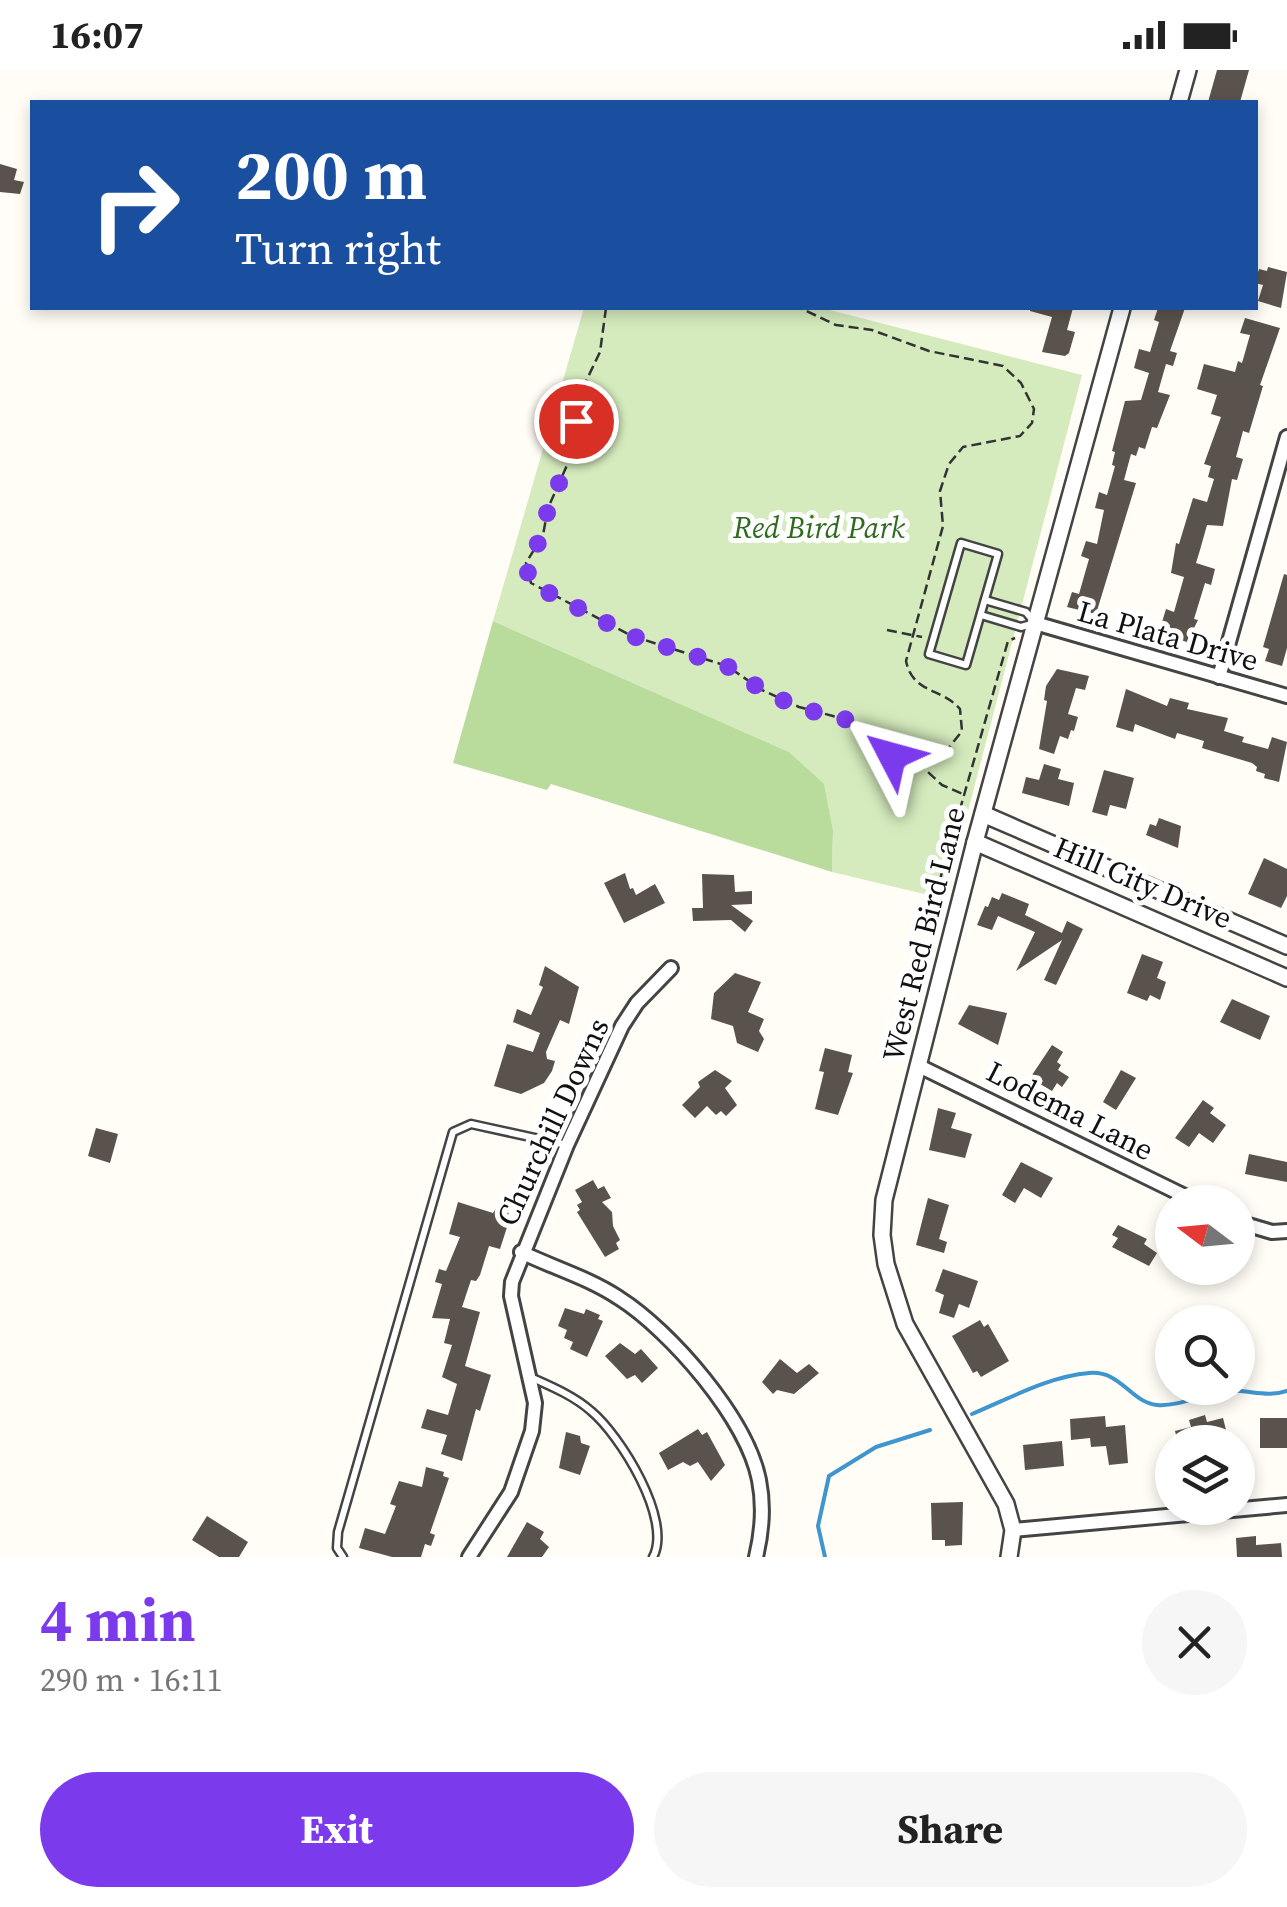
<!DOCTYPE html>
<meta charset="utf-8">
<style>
:root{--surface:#fff;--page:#f6f6f6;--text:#222;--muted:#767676;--accent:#7c3aed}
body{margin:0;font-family:"Source Serif 4",serif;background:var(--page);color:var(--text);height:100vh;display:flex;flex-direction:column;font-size:38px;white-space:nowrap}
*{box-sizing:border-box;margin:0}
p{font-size:32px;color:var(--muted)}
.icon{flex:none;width:55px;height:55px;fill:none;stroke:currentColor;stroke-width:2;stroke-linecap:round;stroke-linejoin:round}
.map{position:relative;height:1487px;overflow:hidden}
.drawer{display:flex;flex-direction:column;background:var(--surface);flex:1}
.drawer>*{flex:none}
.top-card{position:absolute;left:30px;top:30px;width:1228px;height:210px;border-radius:0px;box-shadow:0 5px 15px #0003;background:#1a4fa0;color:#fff;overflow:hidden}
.needle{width:65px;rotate:286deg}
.buttons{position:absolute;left:1155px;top:1115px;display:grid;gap:20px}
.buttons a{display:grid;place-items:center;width:100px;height:100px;border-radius:50%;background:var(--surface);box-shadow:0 5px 15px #0003;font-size:50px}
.pin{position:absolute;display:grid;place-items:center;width:85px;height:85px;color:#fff;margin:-42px;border:5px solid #fff;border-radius:50%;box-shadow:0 2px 10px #0007}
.me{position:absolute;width:110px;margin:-55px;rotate:309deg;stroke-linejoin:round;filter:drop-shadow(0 0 8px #0008)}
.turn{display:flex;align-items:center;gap:35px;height:210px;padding:0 40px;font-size:45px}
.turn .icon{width:130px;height:130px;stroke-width:2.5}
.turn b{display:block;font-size:70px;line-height:85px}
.round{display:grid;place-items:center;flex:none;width:105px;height:105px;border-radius:52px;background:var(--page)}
.overview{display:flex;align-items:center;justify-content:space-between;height:170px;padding:0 40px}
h1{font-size:60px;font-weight:700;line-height:75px;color:var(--accent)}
.primary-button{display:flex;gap:20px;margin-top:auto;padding:20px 40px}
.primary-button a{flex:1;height:115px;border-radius:60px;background:var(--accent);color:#fff;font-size:40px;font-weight:700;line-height:115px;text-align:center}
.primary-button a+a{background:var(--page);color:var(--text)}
.status{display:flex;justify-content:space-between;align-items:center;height:70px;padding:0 50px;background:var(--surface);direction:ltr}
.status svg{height:28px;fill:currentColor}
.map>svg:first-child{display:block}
.green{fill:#d5ebbd}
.forest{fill:#b9dc9c}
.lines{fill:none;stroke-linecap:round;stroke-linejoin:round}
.stream{stroke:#3f96cf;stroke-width:4}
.building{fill:#5a524d}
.service-casing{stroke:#444;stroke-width:11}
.minor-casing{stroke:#444;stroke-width:18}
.tertiary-casing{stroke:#444;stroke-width:20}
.path{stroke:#333;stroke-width:2.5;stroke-dasharray:10 5;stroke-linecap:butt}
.service{stroke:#fff;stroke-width:6}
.minor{stroke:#fff;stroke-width:12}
.tertiary{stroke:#fff;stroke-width:15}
.route{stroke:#7c3aed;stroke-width:18;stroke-dasharray:0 32.4}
.labels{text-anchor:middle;stroke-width:10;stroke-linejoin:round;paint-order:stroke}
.park-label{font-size:30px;font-style:italic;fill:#2f6b1f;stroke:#fff}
.street-label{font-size:30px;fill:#111;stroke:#fff}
</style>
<div class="status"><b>16:07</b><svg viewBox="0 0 49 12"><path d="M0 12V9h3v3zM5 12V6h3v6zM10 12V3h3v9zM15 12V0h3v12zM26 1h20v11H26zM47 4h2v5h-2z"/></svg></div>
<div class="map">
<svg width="1287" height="1487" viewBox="0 0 1287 1487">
<rect width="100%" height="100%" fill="#fffdf5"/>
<polygon class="green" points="584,238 822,238 1082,305 945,829 832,802 833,760 824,715 789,682 493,551"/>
<polygon class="forest" points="493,551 789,682 824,714 833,760 832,802 551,714 547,720 453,693"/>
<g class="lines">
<g class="stream">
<path d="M972 1344C1008 1329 1050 1306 1089 1303 1121 1300 1130 1332 1157 1335 1179 1337 1204 1323 1226 1321 1248 1319 1265 1328 1287 1321"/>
<polyline points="825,1487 818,1456 829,1406 876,1377 930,1360"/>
</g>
</g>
<g class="building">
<polygon points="1217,0 1249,0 1240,32 1208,32"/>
<polygon points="0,94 17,99 14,110 24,112 20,124 0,122"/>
<polygon points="1268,197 1287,202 1281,238 1258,231 1263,215 1255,213 1259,199 1267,201"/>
<polygon points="1030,238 1073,238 1067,260 1075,262 1069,283 1065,286 1042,282 1052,247 1030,241"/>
<polygon points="1158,238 1185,238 1170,281 1177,283 1173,296 1166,294 1158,322 1170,325 1157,358 1152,357 1145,379 1139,377 1136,386 1131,384 1124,410 1136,413 1096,544 1067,537 1072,522 1079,524 1089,489 1081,486 1086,471 1097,474 1104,440 1095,438 1099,422 1107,425 1115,396 1112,395 1115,382 1112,381 1125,331 1141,330 1149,303 1134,298 1139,279 1150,282 1159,252 1154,250"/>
<polygon points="1245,248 1280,258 1260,315 1263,316 1249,363 1243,361 1236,387 1243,389 1237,410 1232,409 1223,456 1207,455 1200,480 1196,493 1215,499 1211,515 1205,513 1194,549 1198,550 1187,572 1167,566 1170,555 1162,552 1166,539 1174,542 1184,507 1171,503 1176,473 1179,474 1193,428 1207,432 1214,409 1208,407 1211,396 1204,394 1221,347 1211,344 1217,325 1197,319 1204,294 1235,302 1238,291 1242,293 1250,265 1240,263"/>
<polygon points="1284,504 1287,505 1287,578 1282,596 1265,591 1269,579 1263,577"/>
<polygon points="1057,599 1089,606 1085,620 1076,618 1068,644 1078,647 1074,661 1071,660 1068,669 1060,666 1054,684 1039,679 1047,631 1044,630 1046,616"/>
<polygon points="1126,619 1167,636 1170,628 1189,633 1187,639 1228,648 1224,661 1244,667 1242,672 1268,679 1272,667 1287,672 1279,712 1264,708 1265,704 1256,701 1257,697 1252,693 1202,678 1204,671 1177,663 1175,669 1135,654 1133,662 1116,657"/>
<polygon points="1044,694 1061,699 1058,709 1074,713 1069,736 1022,723 1026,707 1039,710"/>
<polygon points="1104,700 1134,708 1126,739 1110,735 1107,746 1092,742"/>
<polygon points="1159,748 1181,756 1178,778 1146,765 1150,754 1156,756"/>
<polygon points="1264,788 1287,799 1287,826 1281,838 1248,824"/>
<polygon points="625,803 630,819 633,818 636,825 655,814 665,833 624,853 604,813"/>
<polygon points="702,804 734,805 735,822 752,821 752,834 731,835 753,851 745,862 731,850 693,851 692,838 703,838"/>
<polygon points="1002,823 1029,834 1025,845 1062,863 1067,851 1083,859 1056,915 1044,910 1062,870 1016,901 1035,862 998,846 992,860 977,855 985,836 988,837 992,827 999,830"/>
<polygon points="1142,884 1163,892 1157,908 1166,912 1160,930 1150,925 1147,931 1127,923"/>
<polygon points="545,896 579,917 569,954 560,950 546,982 547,989 555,991 552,1001 544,1013 521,1024 494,1016 507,974 533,982 540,963 513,952 517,939 531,945 543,917 539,915"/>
<polygon points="735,903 761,912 748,942 764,949 759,961 764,969 758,982 737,973 733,956 711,949 714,923"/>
<polygon points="1232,929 1270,946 1260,970 1220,952"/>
<polygon points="969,935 1007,943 998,975 958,954"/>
<polygon points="1052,975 1063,982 1057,992 1061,995 1058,1000 1069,1007 1062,1017 1057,1013 1052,1021 1030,1008"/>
<polygon points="825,978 852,985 848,1002 853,1003 838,1045 815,1039 824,1002 819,1001"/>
<polygon points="715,1000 732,1011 725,1018 737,1035 726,1046 721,1041 716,1045 707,1036 695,1048 682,1035 700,1017 698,1012"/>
<polygon points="1121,1000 1136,1008 1116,1040 1103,1032"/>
<polygon points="1203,1030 1214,1038 1210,1043 1226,1055 1213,1073 1199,1063 1189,1077 1175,1068"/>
<polygon points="938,1038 956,1043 951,1058 972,1064 965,1088 929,1080"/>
<polygon points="96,1058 118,1064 110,1093 88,1086"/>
<polygon points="1249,1084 1287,1092 1287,1112 1245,1104"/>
<polygon points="1021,1092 1053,1108 1041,1128 1024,1118 1015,1133 1002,1125"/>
<polygon points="593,1110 598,1119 604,1116 611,1128 602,1132 612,1142 613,1156 620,1170 616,1173 619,1179 605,1187 577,1142 580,1140 577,1135 582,1132 575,1120"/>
<polygon points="928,1128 949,1135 939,1169 947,1172 944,1183 916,1175"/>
<polygon points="458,1132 493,1143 500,1132 508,1137 509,1151 500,1179 489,1176 480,1205 476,1211 471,1210 462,1237 480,1242 465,1296 491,1305 480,1341 476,1339 462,1391 441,1384 447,1365 421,1358 427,1339 448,1345 457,1314 442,1307 452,1275 444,1273 450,1249 432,1248 442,1214 435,1212 439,1199 446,1201 460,1167 449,1164"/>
<polygon points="1118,1155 1147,1169 1144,1174 1157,1183 1149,1196 1112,1177 1118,1168 1112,1165"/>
<polygon points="943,1199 978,1211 969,1238 959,1234 954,1248 939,1243 944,1225 935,1221"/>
<polygon points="565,1238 584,1244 586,1239 600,1245 598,1249 603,1251 587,1287 570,1279 573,1272 564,1268 567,1260 558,1256"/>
<polygon points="980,1250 984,1257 988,1254 1009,1291 981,1307 977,1301 973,1303 952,1266"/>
<polygon points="620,1273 635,1284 641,1279 658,1298 642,1313 635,1305 627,1309 605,1286"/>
<polygon points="780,1289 797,1303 809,1294 819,1303 794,1324 777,1320 773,1324 762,1312"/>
<polygon points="1205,1345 1207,1352 1223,1348 1228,1368 1211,1372 1178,1372 1175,1361 1191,1357 1189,1350"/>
<polygon points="1105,1346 1106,1357 1125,1355 1128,1393 1109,1395 1106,1376 1091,1377 1090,1368 1071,1370 1070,1349"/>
<rect x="1260" y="1348" width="27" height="30"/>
<polygon points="698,1359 702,1365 707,1362 725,1395 711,1411 698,1392 690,1396 683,1392 668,1400 659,1383"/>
<polygon points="566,1362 580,1366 581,1373 590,1376 580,1405 559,1398"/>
<polygon points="1062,1371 1064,1396 1025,1400 1023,1375"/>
<polygon points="426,1397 444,1402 443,1406 449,1408 430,1463 435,1465 431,1476 425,1474 421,1487 392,1487 359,1478 365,1458 385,1464 396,1436 390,1434 399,1411 422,1417"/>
<polygon points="963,1432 962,1475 945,1476 945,1470 932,1470 931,1433"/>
<polygon points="207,1446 248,1472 239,1487 219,1487 192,1470"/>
<polygon points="527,1452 544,1462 540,1469 549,1477 542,1487 507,1487"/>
<polygon points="1256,1466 1256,1475 1281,1473 1282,1487 1237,1487 1236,1468"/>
</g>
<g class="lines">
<defs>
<g id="service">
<polygon points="961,473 998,484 966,595 929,584"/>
<polyline points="981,545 1021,557 1035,553 1026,542 985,530"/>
<path d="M528 1306C550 1316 573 1325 591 1341 620 1365 673 1450 653 1487"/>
<polyline points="343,1487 337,1478 338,1462 453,1062 471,1054 567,1075"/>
</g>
<g id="minor">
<polyline points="1035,553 1287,626"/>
<polyline points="1219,607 1287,367"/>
<polyline points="919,996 1197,1132"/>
<polyline points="1238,1152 1272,1162 1287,1161"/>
<path d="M521 1182C554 1198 589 1208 619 1228 671 1261 747 1349 759 1410 764 1435 762 1462 756 1487"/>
<polyline points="1013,1460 1287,1435"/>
<polyline points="469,1487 511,1422 532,1361 535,1333 511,1226 512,1212 567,1075 622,956 637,933 671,898"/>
</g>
<g id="tertiary">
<polyline points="1179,32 1188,0"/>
<polyline points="983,744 1287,876"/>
<polyline points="975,772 1287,908"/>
<polyline points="1009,1487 1013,1460 1006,1434 905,1254 886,1194 882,1165 884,1130 975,772 1122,238"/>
</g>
</defs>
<use href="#service" class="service-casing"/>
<use href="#minor" class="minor-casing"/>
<use href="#tertiary" class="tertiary-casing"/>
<g class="path">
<path d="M606 238 600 282 578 328 568 393 548 438 543 465 526 493 531 513 632 566 727 596 762 620 799 637 848 650 891 686 926 691 944 684 962 661 960 639C941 617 913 624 906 591L943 456 940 421 949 394 963 377 1020 366 1032 353 1034 339 1021 313 1003 296 929 281 872 260 836 255 800 238"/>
<polyline points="887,560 922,567"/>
<polyline points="917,692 942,715 963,724"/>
<polyline points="935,827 1008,571 1015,568"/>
</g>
<use href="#service" class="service"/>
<use href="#minor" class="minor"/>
<use href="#tertiary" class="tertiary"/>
</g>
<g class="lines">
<polyline class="route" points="576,351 568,393 548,438 543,465 526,493 530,513 632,566 727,596 762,620 799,638 848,650 892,686"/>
</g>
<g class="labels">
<g class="park-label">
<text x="819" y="468">Red Bird Park</text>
</g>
<g class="street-label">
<text transform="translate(1168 566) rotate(16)" y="10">La Plata Drive</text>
<text transform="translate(1143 813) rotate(23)" y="10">Hill City Drive</text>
<text transform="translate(924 864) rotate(-76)" y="10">West Red Bird Lane</text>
<text transform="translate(1070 1041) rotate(27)" y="10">Lodema Lane</text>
<text transform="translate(553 1052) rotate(-65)" y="10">Churchill Downs</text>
</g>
</g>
</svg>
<div class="buttons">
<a><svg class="needle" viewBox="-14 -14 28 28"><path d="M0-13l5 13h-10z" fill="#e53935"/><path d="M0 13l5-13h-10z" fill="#767676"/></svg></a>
<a><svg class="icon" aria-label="search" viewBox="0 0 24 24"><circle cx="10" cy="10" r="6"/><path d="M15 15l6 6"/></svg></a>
<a><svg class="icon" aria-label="layers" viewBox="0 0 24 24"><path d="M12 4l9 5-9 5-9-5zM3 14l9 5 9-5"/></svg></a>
</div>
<div class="pin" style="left:576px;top:351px;background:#d93025"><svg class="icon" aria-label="arrive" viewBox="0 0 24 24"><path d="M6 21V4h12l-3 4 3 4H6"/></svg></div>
<svg class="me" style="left:892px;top:686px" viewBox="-20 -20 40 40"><path d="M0-17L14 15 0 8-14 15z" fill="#7c3aed" stroke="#fff" stroke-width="4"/></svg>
<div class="top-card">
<div class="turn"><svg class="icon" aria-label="right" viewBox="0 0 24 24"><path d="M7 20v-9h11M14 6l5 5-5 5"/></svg><div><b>200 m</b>Turn right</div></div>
</div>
</div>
<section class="drawer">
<div class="overview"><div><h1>4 min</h1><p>290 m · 16:11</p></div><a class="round"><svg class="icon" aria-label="close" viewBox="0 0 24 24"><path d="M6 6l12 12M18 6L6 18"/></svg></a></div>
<div class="primary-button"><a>Exit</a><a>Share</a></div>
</section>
